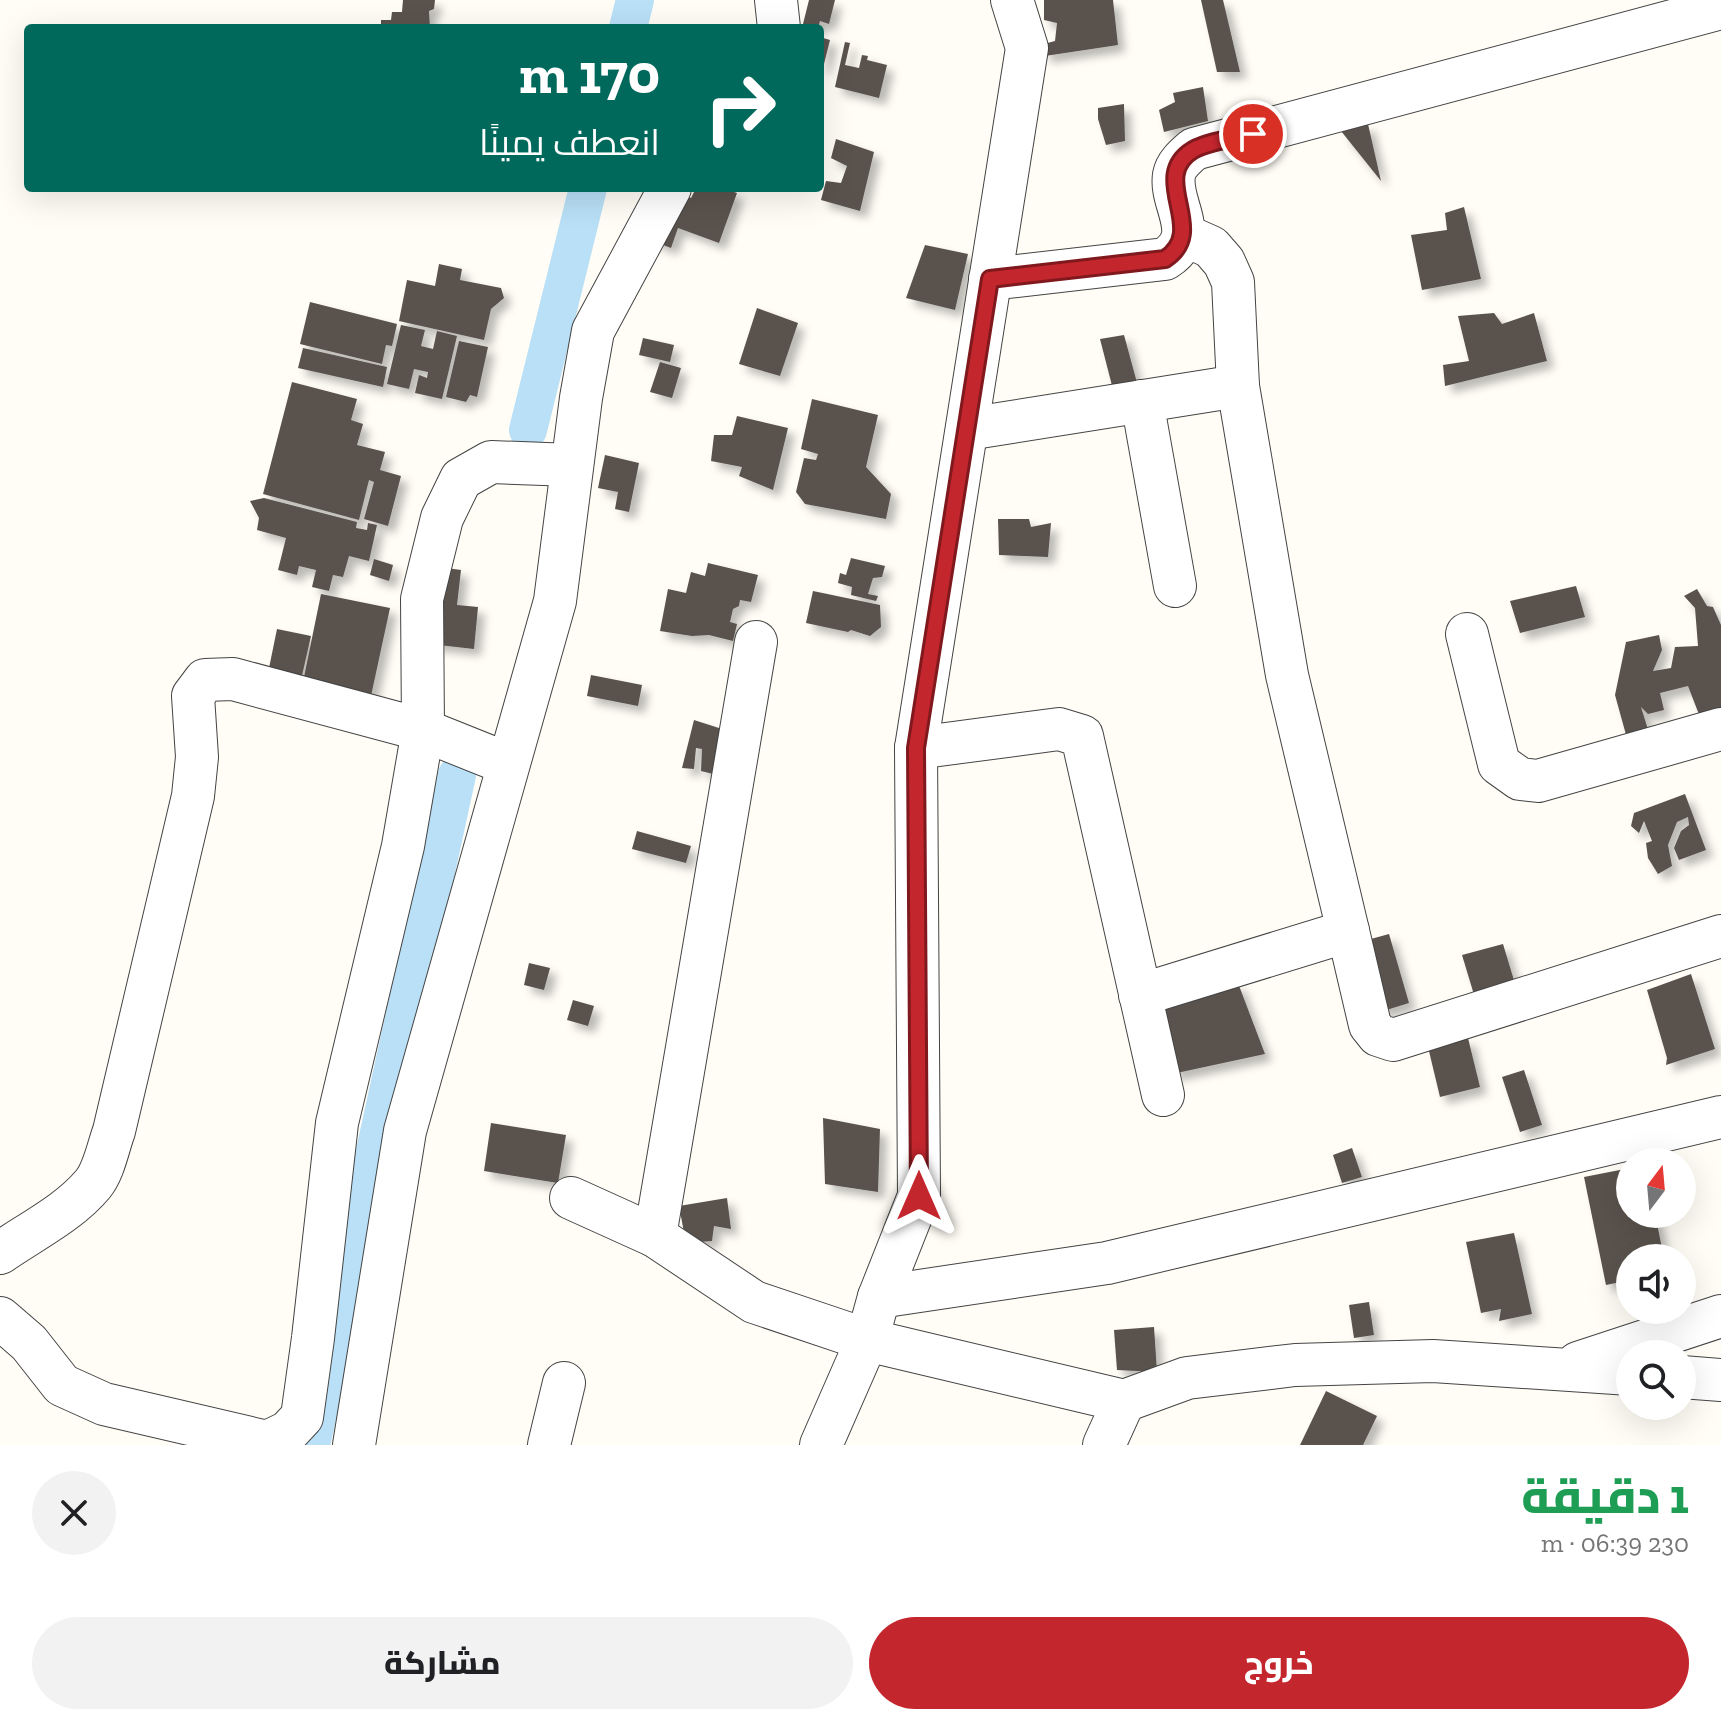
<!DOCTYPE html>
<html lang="ar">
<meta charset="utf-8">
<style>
:root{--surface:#fff;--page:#f2f2f2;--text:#202124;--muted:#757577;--accent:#c4262e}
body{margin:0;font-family:"Zilla Slab",Cairo,serif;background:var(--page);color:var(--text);direction:rtl;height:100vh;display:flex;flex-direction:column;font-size:30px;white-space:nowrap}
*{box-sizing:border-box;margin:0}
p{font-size:26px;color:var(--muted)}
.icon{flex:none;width:44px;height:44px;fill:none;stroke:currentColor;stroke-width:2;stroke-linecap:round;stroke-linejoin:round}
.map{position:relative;height:1445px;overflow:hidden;direction:ltr}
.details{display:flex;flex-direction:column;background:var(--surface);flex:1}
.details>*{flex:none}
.banner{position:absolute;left:24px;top:24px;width:800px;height:168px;border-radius:8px;box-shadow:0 8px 32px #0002;direction:rtl;background:#00695c;color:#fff;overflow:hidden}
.needle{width:52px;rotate:16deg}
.fabs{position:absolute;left:1616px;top:1148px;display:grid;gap:16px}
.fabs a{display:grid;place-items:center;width:80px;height:80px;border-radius:50%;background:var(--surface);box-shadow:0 8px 32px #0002;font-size:40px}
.pin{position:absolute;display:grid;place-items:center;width:68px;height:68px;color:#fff;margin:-34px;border:4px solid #fff;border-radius:50%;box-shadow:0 2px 8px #0007}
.me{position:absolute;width:88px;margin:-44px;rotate:0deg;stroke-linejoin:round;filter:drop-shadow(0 0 6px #0008)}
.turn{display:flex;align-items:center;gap:28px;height:168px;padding:0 32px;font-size:36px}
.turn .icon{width:104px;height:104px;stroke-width:2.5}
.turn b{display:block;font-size:56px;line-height:68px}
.round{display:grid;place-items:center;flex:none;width:84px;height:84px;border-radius:42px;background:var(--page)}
.headline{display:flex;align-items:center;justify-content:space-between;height:136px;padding:0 32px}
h1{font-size:48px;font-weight:800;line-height:60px;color:#1e9e55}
.button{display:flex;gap:16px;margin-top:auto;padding:16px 32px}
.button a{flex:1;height:92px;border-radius:48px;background:var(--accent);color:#fff;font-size:32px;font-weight:800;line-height:92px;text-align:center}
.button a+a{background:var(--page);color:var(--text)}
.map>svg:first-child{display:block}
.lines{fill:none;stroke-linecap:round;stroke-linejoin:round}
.canal{stroke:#b9e0f7;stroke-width:38}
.building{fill:#5a524d;filter:url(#shadow)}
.minor-casing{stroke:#444;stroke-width:44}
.minor{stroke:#fff;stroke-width:42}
.route-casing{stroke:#7f191e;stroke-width:20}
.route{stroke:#c4262e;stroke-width:14}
</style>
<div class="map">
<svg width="1721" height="1445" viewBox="0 0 1721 1445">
<defs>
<filter id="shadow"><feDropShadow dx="7" dy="7" stdDeviation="4" flood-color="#0004"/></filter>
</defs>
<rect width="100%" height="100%" fill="#fffdf5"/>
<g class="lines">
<g class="canal">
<polyline points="628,28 635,0"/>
<polyline points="528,430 588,188"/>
<polyline points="311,1445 457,775"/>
</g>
</g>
<g class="building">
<polygon points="403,0 435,0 434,9 429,11 430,28 381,28 381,20 391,20 392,12 402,12"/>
<polygon points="809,0 835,0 829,24 820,21 818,28 802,28"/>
<polygon points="1044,0 1113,0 1118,45 1045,56 1040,45 1055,41 1057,23 1044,20"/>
<polygon points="1201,0 1223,0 1240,72 1217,72"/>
<polygon points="820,37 830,40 823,68 820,67"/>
<polygon points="845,42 850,43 845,65 859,68 862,55 868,56 867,60 887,65 879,98 835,87"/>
<polygon points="1203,87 1208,121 1164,132 1159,110 1175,102 1173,93"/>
<polygon points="1124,104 1125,141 1106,145 1098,119 1098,108"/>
<polygon points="1368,124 1381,181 1341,131"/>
<polygon points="836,139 874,152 860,211 821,200 826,181 841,183 847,166 831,158"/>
<polygon points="696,188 723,188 737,193 719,243 678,228 671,248 650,240 669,190 691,198"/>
<polygon points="1464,207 1481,279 1422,290 1411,235 1447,230 1445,213"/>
<polygon points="925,245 968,254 955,310 906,298"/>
<polygon points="439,264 462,269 460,280 501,288 504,298 491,309 484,340 399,321 407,280 435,286"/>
<polygon points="310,302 397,324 392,346 386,345 382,364 300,344"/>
<polygon points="757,308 798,323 780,376 739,364"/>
<polygon points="1494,313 1502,324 1534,313 1547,361 1445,386 1443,365 1469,361 1458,316"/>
<polygon points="401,325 425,330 421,346 433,349 437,331 457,336 442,399 415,393 419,375 427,378 428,372 414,369 409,389 387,384"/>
<polygon points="1124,335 1142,401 1117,405 1100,339"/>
<polygon points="643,338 674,345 670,362 639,355"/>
<polygon points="459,341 488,347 477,397 470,395 466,402 446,397"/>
<polygon points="303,348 387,367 383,387 298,368"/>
<polygon points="660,362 681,368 672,398 650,392"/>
<polygon points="292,382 357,399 351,420 363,424 357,445 385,452 380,470 401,476 388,526 364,519 374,482 369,480 359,520 263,494"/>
<polygon points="812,399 878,415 866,467 891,494 886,519 805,504 796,492 804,458 816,460 818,454 801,449"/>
<polygon points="737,416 788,428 773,490 739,476 742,467 711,461 714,435 732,435"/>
<polygon points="605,455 639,463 629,512 615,509 618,492 598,488"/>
<polygon points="264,498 357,522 356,528 367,530 368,523 377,525 369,561 349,556 343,577 333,575 329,591 312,587 316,570 299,566 297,575 278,570 286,538 257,530 259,518 250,501"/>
<polygon points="998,519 1029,519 1031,527 1051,523 1048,557 999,555"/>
<polygon points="851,558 885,566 882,577 873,578 868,594 878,596 876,601 851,595 852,587 838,583 840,573 846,575"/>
<polygon points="374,559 393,565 389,581 370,575"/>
<polygon points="708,563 758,575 751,602 740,600 739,606 733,609 730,622 737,624 733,641 709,635 692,636 660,631 668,589 686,593 691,572 705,576"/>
<polygon points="439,567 461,570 457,605 478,607 474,649 430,644"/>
<polygon points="1576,586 1585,617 1520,633 1510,601"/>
<polygon points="1697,589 1707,606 1713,607 1721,625 1721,724 1705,730 1688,686 1660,693 1664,710 1648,714 1641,707 1650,736 1628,742 1615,695 1626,642 1659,635 1662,650 1653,671 1671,668 1675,647 1698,646 1695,608 1684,596"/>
<polygon points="813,591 880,605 881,627 870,636 851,630 848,632 806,623"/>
<polygon points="321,594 390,608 371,696 303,682"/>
<polygon points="277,629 311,636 301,680 268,673"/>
<polygon points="591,675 642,685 638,706 587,696"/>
<polygon points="694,720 722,729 721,776 701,771 702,749 696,748 694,769 682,768"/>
<polygon points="1685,794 1706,850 1679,860 1674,848 1681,831 1689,825 1688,817 1677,822 1668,845 1672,866 1658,874 1648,858 1646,843 1652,841 1644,821 1639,833 1631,826 1634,813"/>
<polygon points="637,831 691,846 686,863 632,849"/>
<polygon points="1389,934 1409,1003 1380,1012 1360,942"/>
<polygon points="1503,944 1516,987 1475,998 1462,955"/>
<polygon points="529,963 550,968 544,990 524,985"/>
<polygon points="1691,974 1715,1049 1666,1065 1667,1058 1647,990"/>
<polygon points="1238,983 1265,1054 1172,1074 1157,1004"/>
<polygon points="573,1000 594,1006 588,1026 567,1020"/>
<polygon points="1468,1038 1480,1087 1440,1097 1428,1047"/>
<polygon points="1524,1070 1542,1125 1520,1132 1502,1077"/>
<polygon points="823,1118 880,1129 878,1192 825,1184"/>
<polygon points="491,1123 566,1135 558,1183 484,1171"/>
<polygon points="1352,1148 1362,1177 1342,1183 1333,1155"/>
<polygon points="1630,1168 1630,1214 1655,1214 1664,1258 1630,1258 1630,1280 1606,1285 1584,1177"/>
<polygon points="727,1198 731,1229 714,1226 712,1241 686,1243 679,1206"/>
<polygon points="1514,1233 1532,1314 1499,1321 1501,1309 1481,1313 1466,1242"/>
<polygon points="1369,1302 1374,1335 1354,1338 1349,1305"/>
<polygon points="1154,1327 1157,1372 1117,1370 1114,1330"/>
<polygon points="1326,1391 1377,1416 1363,1445 1300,1445"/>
</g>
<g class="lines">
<defs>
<g id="minor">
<polyline points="776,0 779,28"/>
<polyline points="1184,235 1211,247 1224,262 1233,282 1238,386 1287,675 1348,931"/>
<path d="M990 279 1165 259C1203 235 1169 205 1174 175 1176 164 1186 156 1194 149L1721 8"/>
<polyline points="1142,401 1175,586"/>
<polyline points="967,429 1238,386"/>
<polyline points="1467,634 1499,764 1520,779 1538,781 1721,729"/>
<polyline points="916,748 1059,729 1082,736 1163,1095"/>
<polyline points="1140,995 1348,931 1370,1025 1378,1035 1393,1040 1721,936"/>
<polyline points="571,1198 655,1236 754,1302 867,1340 1124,1401 1187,1378 1295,1365 1433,1361 1630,1374"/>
<polyline points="655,1236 756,642"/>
<path d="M0 1253C30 1232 69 1213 93 1184 104 1171 108 1147 114 1131L193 796 197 757 193 696 205 680 233 679 423 730 508 764"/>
<polyline points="879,1297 1107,1263 1721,1117"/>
<polyline points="0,1318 29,1343 62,1385 104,1404 267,1442 288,1432 302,1417 313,1338 337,1123 403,846 423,730 422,599 442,518 461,479 491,462 572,465"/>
<polyline points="1578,1363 1721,1316"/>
<polyline points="1682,1377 1721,1380"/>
<polyline points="354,1445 405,1131 555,601 581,398 593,331 670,188"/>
<polyline points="549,1445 564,1383"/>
<polyline points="821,1445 867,1340 879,1297 919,1196 916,748 1027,48 1012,0"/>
<polyline points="1104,1445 1124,1401"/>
</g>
</defs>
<use href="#minor" class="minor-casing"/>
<use href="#minor" class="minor"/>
</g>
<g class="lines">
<defs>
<path id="route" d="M919 1196 916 748 990 279 1165 259C1210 230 1147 178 1193 150 1209 141 1235 138 1253 134"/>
</defs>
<use href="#route" class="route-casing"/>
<use href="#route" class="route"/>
</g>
</svg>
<div class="fabs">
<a><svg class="needle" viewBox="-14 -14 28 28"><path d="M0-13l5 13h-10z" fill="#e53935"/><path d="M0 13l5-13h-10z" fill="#757577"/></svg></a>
<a><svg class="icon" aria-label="sound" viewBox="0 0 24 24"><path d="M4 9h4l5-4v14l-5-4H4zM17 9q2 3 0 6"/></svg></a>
<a><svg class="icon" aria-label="search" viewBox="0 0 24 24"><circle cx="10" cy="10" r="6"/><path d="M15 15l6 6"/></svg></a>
</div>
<div class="pin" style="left:1253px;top:134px;background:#d93025"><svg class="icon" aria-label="arrive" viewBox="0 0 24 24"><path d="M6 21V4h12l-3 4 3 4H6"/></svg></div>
<svg class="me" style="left:919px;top:1196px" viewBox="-20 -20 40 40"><path d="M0-17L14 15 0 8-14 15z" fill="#c4262e" stroke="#fff" stroke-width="4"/></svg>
<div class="banner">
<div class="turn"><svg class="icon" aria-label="right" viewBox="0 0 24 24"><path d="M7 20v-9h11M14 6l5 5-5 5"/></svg><div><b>170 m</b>انعطف يمينًا</div></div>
</div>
</div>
<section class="details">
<div class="headline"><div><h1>1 دقيقة</h1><p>230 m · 06:39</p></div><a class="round"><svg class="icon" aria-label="close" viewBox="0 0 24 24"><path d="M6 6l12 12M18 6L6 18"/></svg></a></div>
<div class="button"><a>خروج</a><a>مشاركة</a></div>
</section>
